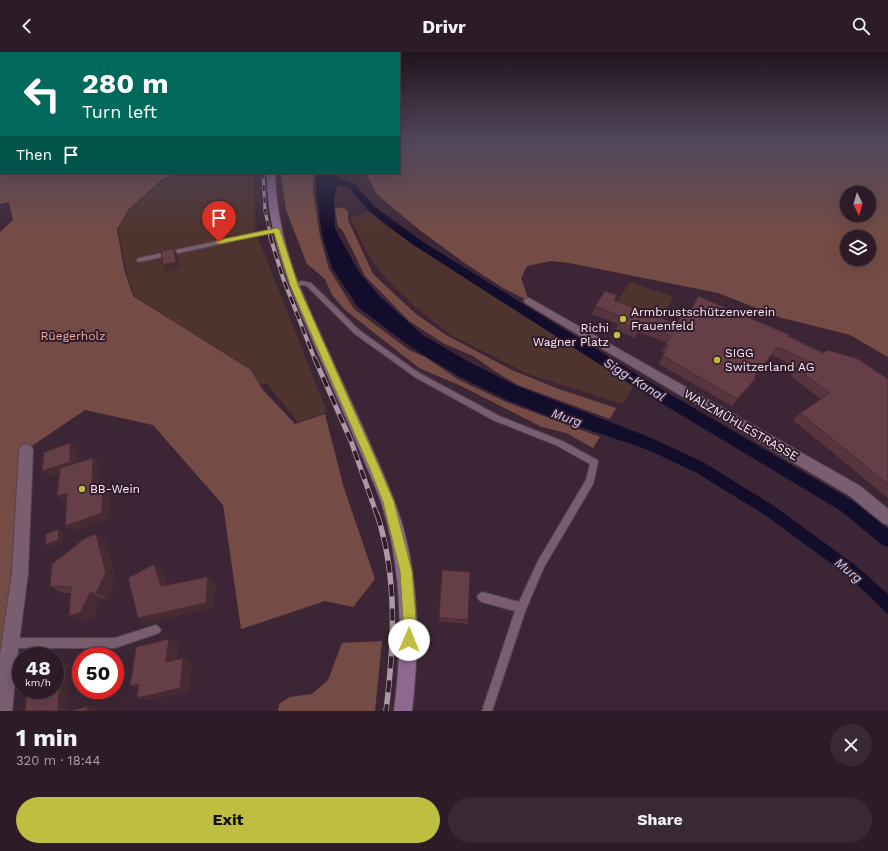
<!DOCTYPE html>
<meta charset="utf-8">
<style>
:root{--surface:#2d1c28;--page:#392934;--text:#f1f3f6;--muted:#a7a1a8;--line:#483a45;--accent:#c0be40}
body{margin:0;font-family:"Work Sans",sans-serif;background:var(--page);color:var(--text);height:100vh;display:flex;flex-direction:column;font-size:15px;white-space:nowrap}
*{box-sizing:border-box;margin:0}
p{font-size:13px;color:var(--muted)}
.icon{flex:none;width:22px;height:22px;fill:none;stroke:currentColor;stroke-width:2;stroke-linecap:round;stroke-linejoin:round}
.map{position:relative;height:659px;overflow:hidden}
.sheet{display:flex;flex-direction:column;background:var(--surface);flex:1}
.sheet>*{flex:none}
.top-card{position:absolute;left:0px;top:0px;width:400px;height:122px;box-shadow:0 4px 16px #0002,0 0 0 1px var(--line);background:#00695c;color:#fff;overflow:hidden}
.needle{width:26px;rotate:175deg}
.tools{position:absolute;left:840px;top:134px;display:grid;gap:8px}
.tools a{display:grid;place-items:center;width:36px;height:36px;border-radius:50%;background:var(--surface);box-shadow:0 4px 16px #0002,0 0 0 1px var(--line);font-size:20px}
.speed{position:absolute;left:12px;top:595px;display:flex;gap:8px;font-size:20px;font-weight:700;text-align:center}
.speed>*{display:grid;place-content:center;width:52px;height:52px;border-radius:50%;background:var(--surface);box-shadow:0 4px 16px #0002,0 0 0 1px var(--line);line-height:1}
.speed small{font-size:10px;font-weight:400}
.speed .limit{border:6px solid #d22;background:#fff;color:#111}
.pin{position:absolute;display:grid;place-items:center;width:34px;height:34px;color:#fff;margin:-41px -17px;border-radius:50% 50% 50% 0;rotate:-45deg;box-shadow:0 0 4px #0007}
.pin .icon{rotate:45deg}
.me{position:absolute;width:44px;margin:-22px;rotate:1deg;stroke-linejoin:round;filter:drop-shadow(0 0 3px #0008)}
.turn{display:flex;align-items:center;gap:14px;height:84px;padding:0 16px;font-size:18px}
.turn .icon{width:52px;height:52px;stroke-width:2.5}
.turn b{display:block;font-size:28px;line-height:34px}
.then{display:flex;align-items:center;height:38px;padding:0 16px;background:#0003;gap:8px;font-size:15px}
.round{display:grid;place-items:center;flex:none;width:42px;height:42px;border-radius:21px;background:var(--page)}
.headline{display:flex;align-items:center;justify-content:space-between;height:68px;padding:0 16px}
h1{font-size:24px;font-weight:700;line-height:30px}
.button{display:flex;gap:8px;margin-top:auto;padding:8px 16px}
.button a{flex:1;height:46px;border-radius:24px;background:var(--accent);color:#111;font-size:16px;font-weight:700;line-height:46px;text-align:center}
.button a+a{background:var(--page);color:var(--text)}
header{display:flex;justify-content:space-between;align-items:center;height:52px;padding:0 16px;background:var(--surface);font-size:18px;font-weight:700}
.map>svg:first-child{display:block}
.green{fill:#4f332e}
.forest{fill:#754c45;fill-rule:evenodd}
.water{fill:#120d2a}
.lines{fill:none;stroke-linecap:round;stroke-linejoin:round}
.canal{fill:#120d2a;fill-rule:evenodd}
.lane-casing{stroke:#564350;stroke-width:2}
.street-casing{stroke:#564350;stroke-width:2}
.secondary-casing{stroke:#564350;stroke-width:2}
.lane{fill:#785e6f;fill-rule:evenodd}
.street{fill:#785e6f;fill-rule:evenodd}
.secondary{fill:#8d6990;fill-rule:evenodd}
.rail-far3-casing{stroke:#ab9aa6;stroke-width:3}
.rail-far2-casing{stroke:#ab9aa6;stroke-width:4}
.rail-far1-casing{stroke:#ab9aa6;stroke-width:5}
.rail-casing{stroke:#ab9aa6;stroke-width:5.5}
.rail-far3{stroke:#321c2b;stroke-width:2;stroke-dasharray:6;stroke-linecap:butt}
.rail-far2{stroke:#321c2b;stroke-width:2.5;stroke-dasharray:8;stroke-linecap:butt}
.rail-far1{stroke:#321c2b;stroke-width:3.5;stroke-dasharray:10;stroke-linecap:butt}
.rail{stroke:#321c2b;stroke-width:4;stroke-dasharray:12;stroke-linecap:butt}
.wall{fill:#58353e}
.shaded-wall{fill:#472b32}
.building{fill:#663e48;stroke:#472b32}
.route{fill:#c0be40;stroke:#7d7c2a}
.poi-dot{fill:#c0be40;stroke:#321c2b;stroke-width:1.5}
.labels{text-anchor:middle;stroke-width:4;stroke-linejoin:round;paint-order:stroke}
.poi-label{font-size:12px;fill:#faebf5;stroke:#321c2b;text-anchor:start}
.park-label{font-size:12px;fill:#f2ab9d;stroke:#321c2b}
.street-label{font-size:12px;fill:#faebf5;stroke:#321c2b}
.water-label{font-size:13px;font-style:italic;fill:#d2d0f6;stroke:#321c2b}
</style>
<header><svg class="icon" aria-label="back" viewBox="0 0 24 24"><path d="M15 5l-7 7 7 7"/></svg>Drivr<svg class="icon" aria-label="search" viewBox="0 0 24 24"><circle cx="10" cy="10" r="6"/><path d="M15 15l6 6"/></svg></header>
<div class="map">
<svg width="888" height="659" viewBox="0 0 888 659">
<rect width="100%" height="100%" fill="#3c2635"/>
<g class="green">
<polygon points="176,121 254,121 255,178 327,360 298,370 266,331 260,333 252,318 134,244 125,216 118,177 129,158 165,127"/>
<polygon points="369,160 386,174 634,332 623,352 528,322 451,283 420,259 394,235 382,222 366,199 351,167 351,165"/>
<polygon points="630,230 673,245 659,274 613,256"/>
</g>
<g class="forest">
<path d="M399 88H888V305L850 283 782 266 718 241 569 211 551 209 527 214 521 226 529 249 503 236 463 210 421 179 393 156 376 141 366 121H399ZM847 141H869V163H847ZM847 185H869V207H847Z"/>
<polygon points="0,91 1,121 176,121 163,127 129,157 117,177 124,217 133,244 251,318 262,337 295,372 325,362 343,433 375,527 353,555 325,549 241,577 223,453 153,373 85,358 26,398 0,659 0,180 13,168 9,150 0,152"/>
<polygon points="281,121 313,121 313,139 320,184 329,217 354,257 409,298 425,305 459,328 506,350 600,385 593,396 566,381 542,375 459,333 419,316 344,257 332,243 325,227 307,212 286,158"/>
<polygon points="342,155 348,159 348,168 373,222 416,262 446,283 512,318 556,336 616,356 610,367 518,333 496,320 473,304 443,291 409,269 365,224 343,179 338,174 335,157"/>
<polygon points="382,589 375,659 278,659 279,652 290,645 312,642 328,628 342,591"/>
</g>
<polygon class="water" points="316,121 336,121 339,124 334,148 335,177 359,220 380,245 423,283 471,311 517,334 649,385 703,410 771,452 855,513 888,542 888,562 847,523 765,463 697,421 646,397 553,366 507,348 460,325 412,296 358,255 332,216 322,183 316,139"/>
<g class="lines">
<polygon class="canal" points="324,121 334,121 345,129 355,132 375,155 420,188 651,331 853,449 888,477 888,495 882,493 841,459 641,339 412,192 369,159 349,136 339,133"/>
<defs>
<g id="lane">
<polygon points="277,176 279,177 279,179 139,210 136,208 139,206"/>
<polygon points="302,229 311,231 359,278 419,321 499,364 562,389 597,408 598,410 593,432 544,515 526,557 492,659 482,659 515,559 482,550 479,548 477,545 479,542 482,540 519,550 538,509 586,428 590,412 556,393 493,368 415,325 355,282 307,234 302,233 294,235 291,233 292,232"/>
<polygon points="156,573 159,575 161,578 159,581 115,596 11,596 7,595 6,591 7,587 11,586 115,586"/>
</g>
<g id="street">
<polygon points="529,246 860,434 888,457 888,473 883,471 850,444 525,251 524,249 525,247"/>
<polygon points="26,392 31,394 33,398 28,521 19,591 12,659 0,659 0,603 12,521 19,398 21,394"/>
</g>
<path id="secondary" d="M267 121H275C276 158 284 193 297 228 320 284 347 338 371 394 383 421 395 447 403 475 420 536 419 597 412 659H394C403 589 403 518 381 450 375 433 367 416 360 399 343 359 325 318 308 278 286 227 267 177 267 121Z"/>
</defs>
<use href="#lane" class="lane-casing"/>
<use href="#street" class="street-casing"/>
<use href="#secondary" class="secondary-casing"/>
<use href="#lane" class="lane"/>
<use href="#street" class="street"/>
<use href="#secondary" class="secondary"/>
<defs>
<polyline id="rail-far3" points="263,121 265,159 271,185"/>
<polyline id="rail-far2" points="270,184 283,226 315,308"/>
<polyline id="rail-far1" points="315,307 351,389 377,463"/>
<path id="rail" d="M377 462C398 526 394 593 386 659"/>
</defs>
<use href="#rail-far3" class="rail-far3-casing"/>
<use href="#rail-far2" class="rail-far2-casing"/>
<use href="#rail-far1" class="rail-far1-casing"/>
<use href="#rail" class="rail-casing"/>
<use href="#rail-far3" class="rail-far3"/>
<use href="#rail-far2" class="rail-far2"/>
<use href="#rail-far1" class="rail-far1"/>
<use href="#rail" class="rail"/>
</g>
<g class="wall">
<polygon points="617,243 615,248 676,272 689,261 698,244 788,284 823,301 888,327 888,446 793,368 800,361 821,347 790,324 798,316 772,303 754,325 750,334 732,354 659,312 664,301 662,300 667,291 638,280 635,286 616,278 618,272 592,262 595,254"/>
<polygon points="96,482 106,489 116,527 108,547 102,547 93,566 82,569 69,564 70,541 63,541 50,534"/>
<polygon points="439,566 468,568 468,572 439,569"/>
</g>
<g class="shaded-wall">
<polygon points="174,196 178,203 180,217 166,220 163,213"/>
<polygon points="756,326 750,334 732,354 737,347"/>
<polygon points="70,391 77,397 77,416 50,425 42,419"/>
<polygon points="93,406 100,412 99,439 92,434"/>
<polygon points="103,430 110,436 109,467 73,479 65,474"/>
<polygon points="67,441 75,447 65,450 57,444"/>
<polygon points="59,477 63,480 62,490 49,495 45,493"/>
<polygon points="96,482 106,489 116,527 108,547 96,541"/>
<polygon points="154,512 163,518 170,540 161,534"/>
<polygon points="208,525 216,531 214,556 148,571 138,566"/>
<polygon points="90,541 102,547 93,566 82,569 69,564"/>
<polygon points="169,587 179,592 176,614 166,610"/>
<polygon points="183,606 192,611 189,639 148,649 137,646"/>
<polygon points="61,610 69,612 67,659 58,659"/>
<polygon points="139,632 141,637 130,634"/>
<polygon points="88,654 96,656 96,659 87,659"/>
</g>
<g class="building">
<polygon points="174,196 176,210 163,213 161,199"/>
<polygon points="605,239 617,243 614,248 677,272 683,259 690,261 698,244 790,283 788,284 823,301 828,298 858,307 888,327 888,432 800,361 830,341 797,317 809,310 778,295 754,325 756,326 737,347 663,304 668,293 666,292 671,284 642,272 639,278 619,270 622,265 595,254"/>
<polygon points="70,391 70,410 42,419 44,400"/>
<polygon points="93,406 92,434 103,430 102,461 65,474 67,441 57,444 60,416"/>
<polygon points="59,477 58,488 45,493 46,482"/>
<polygon points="96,482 106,521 96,541 90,541 81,560 69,564 71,535 50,534 52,512 85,486"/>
<polygon points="154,512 161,534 208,525 206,551 138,566 128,526"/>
<polygon points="442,518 470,520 468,568 439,566"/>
<polygon points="169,587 166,610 183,606 180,636 137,646 139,632 130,634 136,595"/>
<polygon points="61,610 58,659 25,659 27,638 55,638 55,612"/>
<polygon points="88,654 87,659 71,659"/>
</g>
<linearGradient id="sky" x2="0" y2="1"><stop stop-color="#21151d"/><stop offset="0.49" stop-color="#50475c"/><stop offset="1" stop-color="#50475c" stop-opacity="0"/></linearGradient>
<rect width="888" height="181" fill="url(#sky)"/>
<polygon class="route" points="277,176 280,178 298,233 380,417 394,450 412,519 416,567 416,588 414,592 409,594 405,592 403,588 403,567 400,519 383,450 370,417 290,233 274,181 219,192 215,190 219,188"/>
<g class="poi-dot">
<circle cx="623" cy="267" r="4"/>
<circle cx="617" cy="283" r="4"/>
<circle cx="717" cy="308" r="4"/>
<circle cx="82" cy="437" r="4"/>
</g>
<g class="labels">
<g class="poi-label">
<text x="631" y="264">Armbrustschützenverein<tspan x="631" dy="14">Frauenfeld</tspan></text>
<text x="609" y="280" text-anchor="end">Richi<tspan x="609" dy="14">Wagner Platz</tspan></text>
<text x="725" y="305">SIGG<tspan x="725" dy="14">Switzerland AG</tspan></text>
<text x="90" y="441">BB-Wein</text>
</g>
<g class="park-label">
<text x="73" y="288">Rüegerholz</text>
</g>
<g class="street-label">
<text transform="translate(741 373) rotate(30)" y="4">WALZMÜHLESTRASSE</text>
</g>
<g class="water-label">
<text transform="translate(635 327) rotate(32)" y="5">Sigg-Kanal</text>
<text transform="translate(567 365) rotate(19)" y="5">Murg</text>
<text transform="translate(849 518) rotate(39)" y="5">Murg</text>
</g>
</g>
</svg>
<div class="tools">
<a><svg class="needle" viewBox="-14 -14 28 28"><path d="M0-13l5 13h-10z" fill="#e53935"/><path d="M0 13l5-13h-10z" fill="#a7a1a8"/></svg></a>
<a><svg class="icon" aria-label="layers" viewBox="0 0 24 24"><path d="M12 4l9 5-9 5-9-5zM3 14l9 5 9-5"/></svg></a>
</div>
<div class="speed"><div>48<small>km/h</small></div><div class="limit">50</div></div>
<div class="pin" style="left:219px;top:190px;background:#d93025"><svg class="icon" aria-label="arrive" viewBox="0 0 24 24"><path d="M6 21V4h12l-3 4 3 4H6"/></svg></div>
<svg class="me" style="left:409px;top:588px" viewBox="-20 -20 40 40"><circle r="19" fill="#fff"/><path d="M0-13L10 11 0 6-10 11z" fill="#c0be40"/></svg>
<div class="top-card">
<div class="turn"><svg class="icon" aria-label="left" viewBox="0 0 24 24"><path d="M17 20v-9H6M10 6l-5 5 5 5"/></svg><div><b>280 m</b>Turn left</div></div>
<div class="then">Then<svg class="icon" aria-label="arrive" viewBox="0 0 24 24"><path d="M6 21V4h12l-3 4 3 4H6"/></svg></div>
</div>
</div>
<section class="sheet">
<div class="headline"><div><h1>1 min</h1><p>320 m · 18:44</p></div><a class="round"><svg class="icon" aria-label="close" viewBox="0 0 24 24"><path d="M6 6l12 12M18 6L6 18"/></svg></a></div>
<div class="button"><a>Exit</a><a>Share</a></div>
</section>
